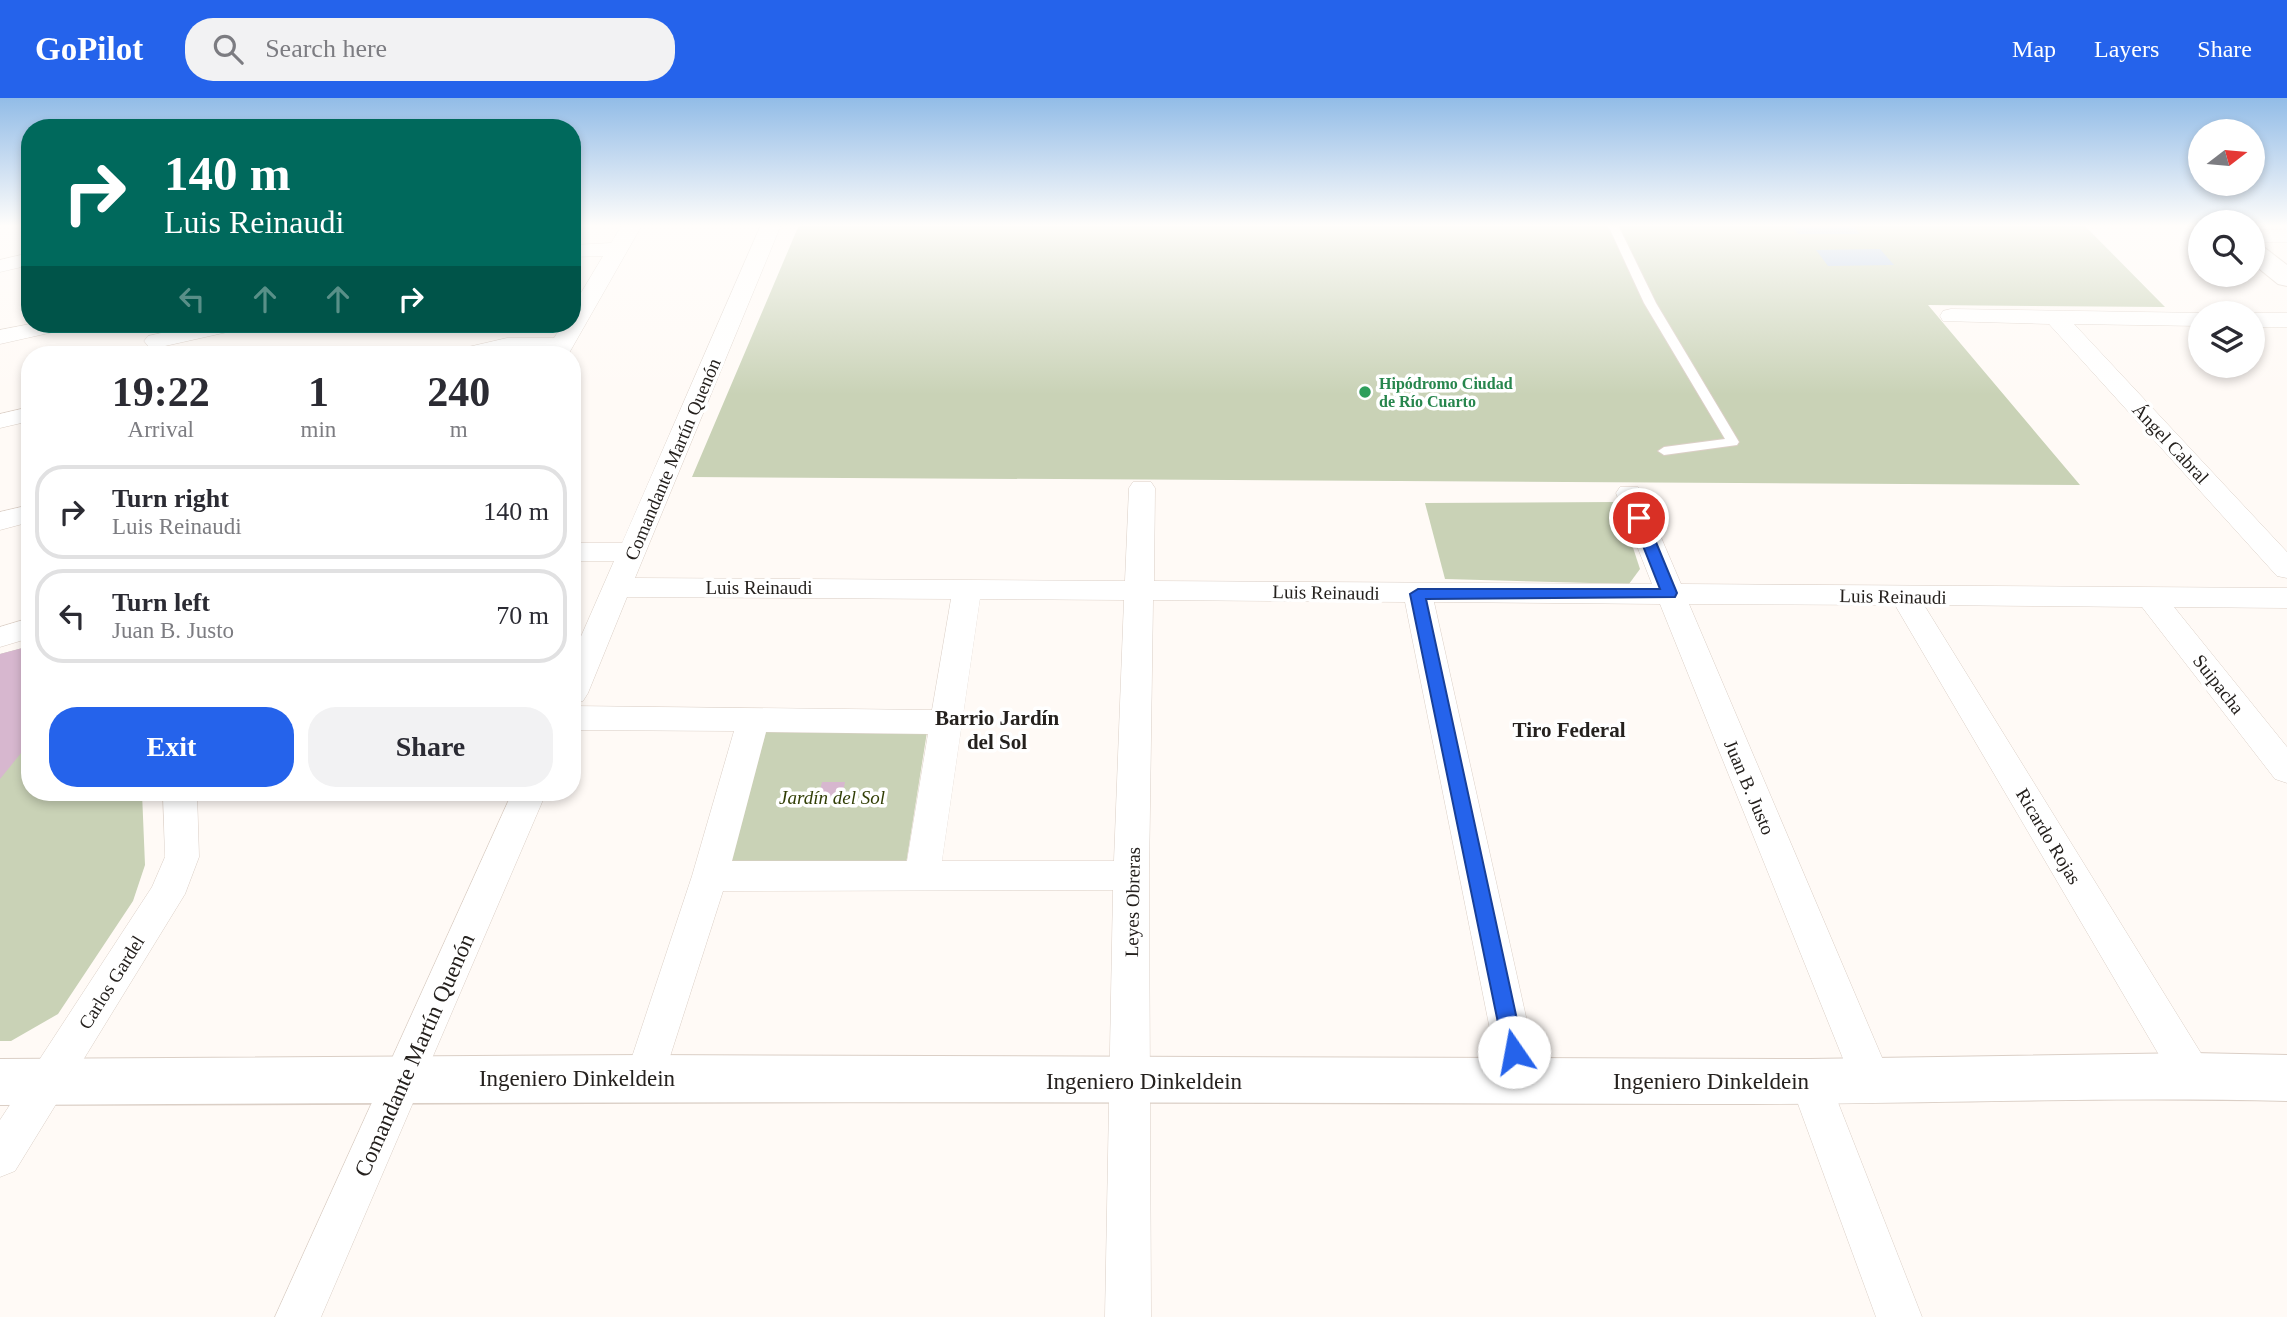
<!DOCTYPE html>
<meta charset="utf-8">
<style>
:root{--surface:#fff;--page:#f2f2f3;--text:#2b2b33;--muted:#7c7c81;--line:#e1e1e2;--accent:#2563eb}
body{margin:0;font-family:Georgia,serif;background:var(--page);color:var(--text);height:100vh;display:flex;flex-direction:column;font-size:26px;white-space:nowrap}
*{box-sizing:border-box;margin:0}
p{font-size:23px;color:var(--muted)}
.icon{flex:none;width:38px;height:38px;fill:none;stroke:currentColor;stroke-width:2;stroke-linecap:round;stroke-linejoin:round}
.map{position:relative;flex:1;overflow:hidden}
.side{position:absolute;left:21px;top:248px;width:560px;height:455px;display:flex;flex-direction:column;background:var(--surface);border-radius:28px;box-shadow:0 4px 10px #0003}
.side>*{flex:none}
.hud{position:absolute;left:21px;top:21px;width:560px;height:214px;border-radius:28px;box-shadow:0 4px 10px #0003;background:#00695c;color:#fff;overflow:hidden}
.needle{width:46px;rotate:74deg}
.tools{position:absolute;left:2188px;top:21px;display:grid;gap:14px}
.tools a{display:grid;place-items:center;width:77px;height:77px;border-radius:50%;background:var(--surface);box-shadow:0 4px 10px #0003;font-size:35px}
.pin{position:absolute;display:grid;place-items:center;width:60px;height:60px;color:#fff;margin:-30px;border:4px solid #fff;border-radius:50%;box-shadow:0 2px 7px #0007}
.me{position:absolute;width:77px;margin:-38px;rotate:348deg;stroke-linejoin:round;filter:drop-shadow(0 0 5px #0008)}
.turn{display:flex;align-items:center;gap:24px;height:147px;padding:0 28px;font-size:32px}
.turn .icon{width:91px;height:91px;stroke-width:2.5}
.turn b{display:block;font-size:49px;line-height:60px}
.lanes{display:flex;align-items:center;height:66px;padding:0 28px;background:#0003;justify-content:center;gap:35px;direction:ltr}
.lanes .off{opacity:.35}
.eta{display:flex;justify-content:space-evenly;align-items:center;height:119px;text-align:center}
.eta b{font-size:42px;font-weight:600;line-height:49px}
.cta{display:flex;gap:14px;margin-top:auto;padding:14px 28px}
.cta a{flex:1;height:80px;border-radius:28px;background:var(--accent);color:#fff;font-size:28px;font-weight:600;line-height:80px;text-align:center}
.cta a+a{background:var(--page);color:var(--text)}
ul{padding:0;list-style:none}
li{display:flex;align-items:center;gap:21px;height:94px;margin:0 14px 10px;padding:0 14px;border:4px solid var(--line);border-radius:28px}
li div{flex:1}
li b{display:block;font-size:26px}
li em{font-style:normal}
header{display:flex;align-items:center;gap:42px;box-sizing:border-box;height:98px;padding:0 35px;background:var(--accent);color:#fff}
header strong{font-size:33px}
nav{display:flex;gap:38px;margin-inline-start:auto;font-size:24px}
.search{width:490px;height:63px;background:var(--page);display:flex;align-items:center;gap:18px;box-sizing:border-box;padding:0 24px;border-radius:28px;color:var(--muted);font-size:26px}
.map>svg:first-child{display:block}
.green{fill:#c9d2b6}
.water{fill:#b1c8e6}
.building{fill:#d7b7cf}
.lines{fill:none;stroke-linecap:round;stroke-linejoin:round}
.lane-casing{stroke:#dbcfc6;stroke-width:2}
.street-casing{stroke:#dbcfc6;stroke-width:1}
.secondary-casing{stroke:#dbcfc6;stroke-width:2}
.lane{fill:#fff;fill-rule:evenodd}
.street{fill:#fff;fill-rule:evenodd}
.secondary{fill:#fff;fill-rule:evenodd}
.route{fill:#2563eb;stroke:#184099;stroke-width:2}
.leisure-dot{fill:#2e9e5b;stroke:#fff;stroke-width:2.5}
.labels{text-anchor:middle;stroke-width:7;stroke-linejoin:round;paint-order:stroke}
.far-leisure-label{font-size:16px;font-weight:bold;fill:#27864d;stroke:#fff;text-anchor:start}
.street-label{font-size:19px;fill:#25211e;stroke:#fff}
.park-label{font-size:19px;font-style:italic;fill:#323f06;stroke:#fff}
.neighbourhood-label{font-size:21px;font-weight:bold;fill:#25211e;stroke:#fff}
.near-street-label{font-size:23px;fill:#25211e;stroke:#fff}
</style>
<header>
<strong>GoPilot</strong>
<div class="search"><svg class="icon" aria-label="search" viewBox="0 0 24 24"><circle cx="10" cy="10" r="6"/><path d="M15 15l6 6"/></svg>Search here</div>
<nav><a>Map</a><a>Layers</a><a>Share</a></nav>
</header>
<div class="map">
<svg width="2287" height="1219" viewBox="0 0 2287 1219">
<rect width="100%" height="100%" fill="#fffaf6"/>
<g class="green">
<polygon points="799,127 2084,127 2165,209 1928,207 2080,387 692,379"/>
<polygon points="1618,404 1640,471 1629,486 1445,481 1425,405"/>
<polygon points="30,548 30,695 142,695 145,767 133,803 58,916 11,943 0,943 0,556"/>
<polygon points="766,633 927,634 906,766 730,765"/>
</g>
<g class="water">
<polygon points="1792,127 1853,127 1860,136 1798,136"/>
<polygon points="1880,151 1894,167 1828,168 1816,152"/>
</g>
<g class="building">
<polygon points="30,548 30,644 0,681 0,556"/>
<polygon points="822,684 845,684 841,704 817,704"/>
</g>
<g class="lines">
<defs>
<polygon id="lane" points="1608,127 1618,127 1656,205 1739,344 1737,347 1664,357 1658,353 1664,349 1725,341 1644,205"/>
<g id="street">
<polygon points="622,127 642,127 568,257 544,257 546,254 451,257 455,252 507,240 554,240 563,226 572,226 572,210 603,158 572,159 572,147 611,145"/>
<path d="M761 127H781L635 480 1125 483 1129 390 1133 384H1151L1155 390 1154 483 1652 486 1616 395 1620 389H1638L1642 395 1681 486 2287 490V510L2174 509 2287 649V685L2275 681 2142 509 1924 507 2207 965 2213 978 2207 991 2193 997 2179 991 1895 507 1689 506 1892 983 1886 996 1872 1002 1858 996 1852 983 1660 506 1434 504 1540 982 1534 995 1520 1001 1506 995 1500 982 1405 504 1153 502 1149 777 1151 1219H1105L1113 792 723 793 659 993 645 999 631 993 625 980 692 778 734 633 572 632V608L932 612 951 501 627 499 588 595 583 603 572 606V559L614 463H572V445H622ZM980 501 1124 502 1114 763H942ZM766 634 928 636 907 763H732Z"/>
<rect x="2252" y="132" width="35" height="12"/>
<polygon points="30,155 30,167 0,174 0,162"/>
<polygon points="1951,211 2204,215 2200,215 2200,228 2074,226 2287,454 2287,480 2277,478 2049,226 1943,223 1940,218 1943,213"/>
<rect x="2252" y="215" width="35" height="14"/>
<polygon points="30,226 70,226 67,231 0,246 0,232"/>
<polygon points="203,226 244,226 241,231 156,250 148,248 144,243 148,238"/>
<polygon points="30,309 30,323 0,330 0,316"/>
<polygon points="30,407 30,424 0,432 0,414"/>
<polygon points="30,520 30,540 0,549 0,529"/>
<polygon points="163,695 197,695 199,759 185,796 15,1073 0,1079 0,1022 152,789 165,759"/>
<polygon points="512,695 546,695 321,1219 275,1219"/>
<polygon points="1810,965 1824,971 1830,984 1922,1219 1876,1219 1790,984 1796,971"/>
</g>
<g id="secondary">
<polygon points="2252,144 2261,147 2287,167 2287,188 2278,186 2252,165"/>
<path d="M2193 955 2287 957V1003C2092 998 1896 1007 1701 1006 1134 1004 567 1003 0 1007V961L645 957 1810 961Z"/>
</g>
</defs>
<use href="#lane" class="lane-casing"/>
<use href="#street" class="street-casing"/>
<use href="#secondary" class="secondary-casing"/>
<use href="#lane" class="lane"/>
<use href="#street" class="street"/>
<use href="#secondary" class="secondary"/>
</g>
<linearGradient id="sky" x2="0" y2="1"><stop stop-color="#92bce7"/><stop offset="0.43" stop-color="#fffdfb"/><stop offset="1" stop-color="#fffdfb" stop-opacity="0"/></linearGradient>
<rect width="2287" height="297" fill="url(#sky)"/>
<polygon class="route" points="1639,416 1646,420 1677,495 1675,499 1426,501 1524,954 1521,961 1514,964 1507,961 1504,954 1410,496 1418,491 1660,491 1632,420"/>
<circle class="leisure-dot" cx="1365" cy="294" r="7"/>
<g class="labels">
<g class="far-leisure-label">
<text x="1379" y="291">Hipódromo Ciudad<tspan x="1379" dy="18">de Río Cuarto</tspan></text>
</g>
<g class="street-label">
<text transform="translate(2171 345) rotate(47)" y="7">Ángel Cabral</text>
<text transform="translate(672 361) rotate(-67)" y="7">Comandante Martín Quenón</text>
<text x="759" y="496">Luis Reinaudi</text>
<text transform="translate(1326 494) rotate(1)" y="7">Luis Reinaudi</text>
<text transform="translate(1893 498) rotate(1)" y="7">Luis Reinaudi</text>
<text transform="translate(2219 586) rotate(52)" y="7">Suipacha</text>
<text transform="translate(1750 689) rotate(67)" y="7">Juan B. Justo</text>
<text transform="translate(2049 738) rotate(59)" y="7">Ricardo Rojas</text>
<text transform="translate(1132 804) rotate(-89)" y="7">Leyes Obreras</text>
<text transform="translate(111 884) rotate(-58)" y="7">Carlos Gardel</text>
</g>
<g class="park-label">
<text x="832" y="706">Jardín del Sol</text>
</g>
<g class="neighbourhood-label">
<text x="997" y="627">Barrio Jardín<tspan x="997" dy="24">del Sol</tspan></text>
<text x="1569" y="639">Tiro Federal</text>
</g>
<g class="near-street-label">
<text transform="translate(414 957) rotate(-66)" y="8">Comandante Martín Quenón</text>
<text x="577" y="988">Ingeniero Dinkeldein</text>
<text x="1144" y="991">Ingeniero Dinkeldein</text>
<text x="1711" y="991">Ingeniero Dinkeldein</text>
</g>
</g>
</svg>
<div class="tools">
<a><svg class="needle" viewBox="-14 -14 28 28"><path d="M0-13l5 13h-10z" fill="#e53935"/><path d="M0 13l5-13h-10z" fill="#7c7c81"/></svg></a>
<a><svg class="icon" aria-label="search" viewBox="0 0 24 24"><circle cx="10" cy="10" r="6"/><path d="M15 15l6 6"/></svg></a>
<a><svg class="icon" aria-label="layers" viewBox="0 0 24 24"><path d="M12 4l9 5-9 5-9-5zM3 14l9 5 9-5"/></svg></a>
</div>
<div class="pin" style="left:1639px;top:420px;background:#d93025"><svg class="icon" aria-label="arrive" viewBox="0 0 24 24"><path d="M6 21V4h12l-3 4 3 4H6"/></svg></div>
<svg class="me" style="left:1514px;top:954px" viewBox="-20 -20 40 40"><circle r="19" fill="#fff"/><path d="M0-13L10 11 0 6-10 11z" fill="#2563eb"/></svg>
<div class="hud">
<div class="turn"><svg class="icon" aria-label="right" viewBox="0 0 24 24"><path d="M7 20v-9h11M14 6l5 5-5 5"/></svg><div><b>140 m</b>Luis Reinaudi</div></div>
<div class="lanes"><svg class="icon off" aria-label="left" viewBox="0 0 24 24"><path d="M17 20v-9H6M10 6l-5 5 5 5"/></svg><svg class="icon off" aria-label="ahead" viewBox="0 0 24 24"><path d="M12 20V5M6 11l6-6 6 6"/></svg><svg class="icon off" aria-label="ahead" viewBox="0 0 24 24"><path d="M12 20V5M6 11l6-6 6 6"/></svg><svg class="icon" aria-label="right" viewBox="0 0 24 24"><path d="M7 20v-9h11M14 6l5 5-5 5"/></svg></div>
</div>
<section class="side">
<div class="eta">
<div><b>19:22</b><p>Arrival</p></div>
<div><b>1</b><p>min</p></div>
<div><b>240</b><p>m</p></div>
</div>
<ul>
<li><svg class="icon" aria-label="right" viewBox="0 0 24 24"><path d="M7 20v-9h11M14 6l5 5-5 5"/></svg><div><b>Turn right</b><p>Luis Reinaudi</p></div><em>140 m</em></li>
<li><svg class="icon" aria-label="left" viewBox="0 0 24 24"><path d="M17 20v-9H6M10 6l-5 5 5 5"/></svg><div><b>Turn left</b><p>Juan B. Justo</p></div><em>70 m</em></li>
</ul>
<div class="cta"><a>Exit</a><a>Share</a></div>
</section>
</div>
